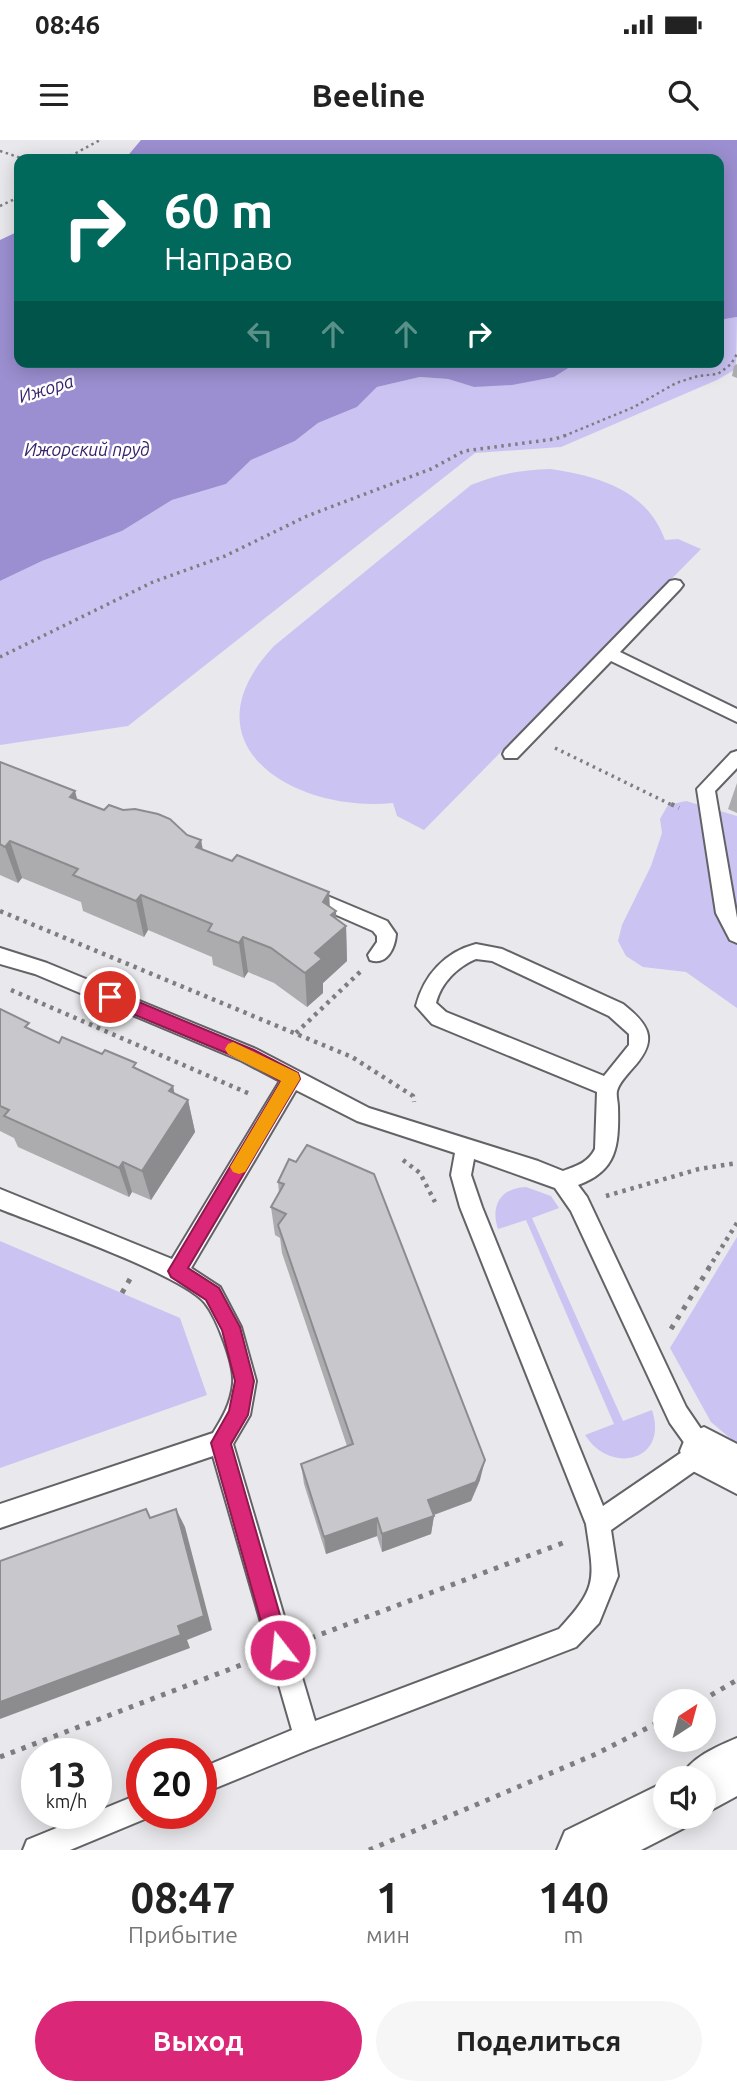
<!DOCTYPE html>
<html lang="ru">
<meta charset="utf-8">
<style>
:root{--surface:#fff;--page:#f6f6f6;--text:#222;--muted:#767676;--accent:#db2777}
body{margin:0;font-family:Ubuntu,sans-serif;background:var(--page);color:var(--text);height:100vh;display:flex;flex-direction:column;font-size:26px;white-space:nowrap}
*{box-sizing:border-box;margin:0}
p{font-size:23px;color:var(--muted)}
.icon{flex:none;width:38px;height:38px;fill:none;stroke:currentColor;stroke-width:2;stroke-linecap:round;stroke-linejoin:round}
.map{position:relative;height:1710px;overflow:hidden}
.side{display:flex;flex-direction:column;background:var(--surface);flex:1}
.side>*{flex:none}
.top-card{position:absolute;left:14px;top:14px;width:710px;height:214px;border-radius:14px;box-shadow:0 4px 18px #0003;background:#00695c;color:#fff;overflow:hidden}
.needle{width:46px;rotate:36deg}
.tools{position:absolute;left:653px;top:1549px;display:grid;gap:14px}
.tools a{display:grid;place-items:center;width:63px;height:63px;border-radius:50%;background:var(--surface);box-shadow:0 4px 18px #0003;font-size:35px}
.speed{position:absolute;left:21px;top:1598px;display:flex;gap:14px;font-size:35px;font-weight:700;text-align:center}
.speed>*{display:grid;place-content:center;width:91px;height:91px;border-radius:50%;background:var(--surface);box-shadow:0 4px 18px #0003;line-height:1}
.speed small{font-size:18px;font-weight:400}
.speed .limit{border:10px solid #d22;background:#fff;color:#111}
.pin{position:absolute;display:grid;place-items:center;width:60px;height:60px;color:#fff;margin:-30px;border:4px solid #fff;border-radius:50%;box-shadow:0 2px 7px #0007}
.me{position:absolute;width:77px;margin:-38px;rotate:344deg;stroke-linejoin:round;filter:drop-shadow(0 0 5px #0008)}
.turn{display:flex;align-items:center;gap:24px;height:147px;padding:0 35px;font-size:32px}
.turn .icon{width:91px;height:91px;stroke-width:2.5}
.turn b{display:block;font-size:49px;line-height:60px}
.lanes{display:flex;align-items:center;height:66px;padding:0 35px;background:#0003;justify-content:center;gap:35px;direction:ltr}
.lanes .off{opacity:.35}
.eta{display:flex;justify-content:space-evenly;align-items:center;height:119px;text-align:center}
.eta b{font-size:42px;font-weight:600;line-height:49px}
.primary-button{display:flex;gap:14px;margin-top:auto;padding:14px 35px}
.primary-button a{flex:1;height:80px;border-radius:42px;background:var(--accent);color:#fff;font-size:28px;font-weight:600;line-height:80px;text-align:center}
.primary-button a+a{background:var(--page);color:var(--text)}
.status{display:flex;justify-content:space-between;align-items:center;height:49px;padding:0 35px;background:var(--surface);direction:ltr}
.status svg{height:19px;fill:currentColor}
header{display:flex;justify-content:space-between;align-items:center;height:91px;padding:0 35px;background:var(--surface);font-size:32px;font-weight:600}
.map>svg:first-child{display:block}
.green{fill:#cbc3f2}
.water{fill:#9c8fd1}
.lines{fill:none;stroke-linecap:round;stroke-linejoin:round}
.service-casing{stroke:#636266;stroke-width:4}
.minor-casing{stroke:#636266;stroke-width:4}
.secondary-casing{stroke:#636266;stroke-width:4}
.path-far3{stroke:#7e7d80;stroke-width:2.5;stroke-dasharray:2.5 3.5;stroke-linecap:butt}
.path-far2{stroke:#7e7d80;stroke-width:3.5;stroke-dasharray:2.5 4.5;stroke-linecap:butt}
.path-far1{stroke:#7e7d80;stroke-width:4.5;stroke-dasharray:3.5 5;stroke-linecap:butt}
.path{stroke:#7e7d80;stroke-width:5;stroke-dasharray:4.5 7;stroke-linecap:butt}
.service{fill:#fff;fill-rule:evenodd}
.minor{fill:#fff;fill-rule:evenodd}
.secondary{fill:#fff;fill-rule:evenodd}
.wall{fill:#acacaf}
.shaded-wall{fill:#8c8c8f}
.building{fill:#c8c8cc;stroke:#8c8c8f;stroke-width:2}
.route{fill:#db2777;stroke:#8e194d;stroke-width:2}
.slow{fill:#f59e0b}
.labels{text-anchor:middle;stroke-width:5;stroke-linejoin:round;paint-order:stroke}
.far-water-label{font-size:18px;font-style:italic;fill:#381f6c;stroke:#fff}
</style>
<div class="status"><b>08:46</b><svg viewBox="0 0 49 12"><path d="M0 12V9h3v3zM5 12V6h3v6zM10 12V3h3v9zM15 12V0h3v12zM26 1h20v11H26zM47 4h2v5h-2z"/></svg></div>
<header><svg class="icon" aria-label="menu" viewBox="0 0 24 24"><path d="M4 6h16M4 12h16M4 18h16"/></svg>Beeline<svg class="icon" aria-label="search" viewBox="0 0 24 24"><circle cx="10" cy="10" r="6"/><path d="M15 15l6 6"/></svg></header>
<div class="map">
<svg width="737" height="1710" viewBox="0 0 737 1710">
<rect width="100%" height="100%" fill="#e9e8ec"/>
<g class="green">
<polygon points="737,177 736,229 717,240 561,307 475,313 128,586 0,605 0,441 42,421 122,391 172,360 226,344 251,320 295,301 318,283 357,267 377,247 420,237 448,239 474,247 554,237 578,222 719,222 719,180"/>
<path d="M550 329C599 336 647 350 665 400L678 399 701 409 424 690 397 676 393 663C295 673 181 605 274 506L471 345C498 334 521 330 550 329Z"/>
<polygon points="686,661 737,676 737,868 686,832 643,827 626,816 618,801 622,785 651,726 662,693 660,679 668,665"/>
<path d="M526 1047 551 1056 559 1068 532 1078 623 1281 652 1270C669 1322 610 1335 585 1295L614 1284 526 1080 498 1089C490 1065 501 1048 526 1047Z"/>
<polygon points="737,1097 737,1304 711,1282 670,1208"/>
<polygon points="0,1101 180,1178 207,1255 0,1328"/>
</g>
<g class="water">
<polygon points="141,0 737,0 737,177 719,180 719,19 125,19"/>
<polygon points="19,91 19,222 578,222 554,237 512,245 474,247 448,239 420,237 377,247 357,267 318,283 295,301 251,320 226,344 172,360 122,391 42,421 0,441 0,100"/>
</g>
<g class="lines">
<defs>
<g id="service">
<polygon points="675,440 680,441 683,445 680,449 620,512 737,569 737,582 611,521 517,618 505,618 503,614 505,610 670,441"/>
<polygon points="737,611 737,628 715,651 737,778 737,803 730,800 716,773 697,649 731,613"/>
<path d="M306 747 387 781 396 794C395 808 387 826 370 820L368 815 377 802V796L373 791 300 759 297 754 300 749Z"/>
<path d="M476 804 502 809 623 864C651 886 658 901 632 929 627 935 619 943 617 951 616 956 618 962 618 967 619 1006 617 1031 578 1045L587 1057 686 1267 716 1311 712 1319 611 1390 618 1436 599 1483 576 1507 308 1610 201 1654V1628L292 1590 213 1316 0 1388V1364L213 1293C223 1277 231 1263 233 1244 235 1225 217 1178 205 1163 183 1135 40 1085 0 1069V1049L172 1119 280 941 242 921 35 834 0 824V808L47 823 256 909 369 968 538 1021 563 1031C576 1026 588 1023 595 1009L597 952 432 884 416 866C424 835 445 812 476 804ZM476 819 492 821 609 876 629 894V905L604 936 446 872 436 863C441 843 457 827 476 819ZM296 950 357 981 455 1013 451 1035 460 1067 586 1384C594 1439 599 1446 559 1489L315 1581 233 1304 250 1275 256 1241 241 1187 220 1147 191 1128ZM474 1019 555 1048 571 1071 670 1283 688 1308 603 1366 482 1067 471 1035Z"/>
<polygon points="142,1653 142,1673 153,1673 152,1676 70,1710 23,1710 27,1700"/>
</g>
<polygon id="minor" points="704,1287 737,1304 737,1354 687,1328 680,1311 687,1294"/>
<g id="secondary">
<path d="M737 1598V1656L704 1674V1638H681C689 1618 718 1606 737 1598Z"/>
<polygon points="665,1642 665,1676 689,1676 684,1688 641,1710 557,1710 565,1691"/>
</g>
</defs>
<use href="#service" class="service-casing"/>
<use href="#minor" class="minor-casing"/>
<use href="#secondary" class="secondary-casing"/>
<g class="path-far3">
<polyline points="0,11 24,19"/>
<polyline points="65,19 100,0"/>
<polyline points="0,66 19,57"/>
<polyline points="564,296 634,267 676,243 698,236 718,234 731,224 737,214"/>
</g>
<g class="path-far2">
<polyline points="0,517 153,442 225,416 307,376 431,329 464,311 555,299 570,294"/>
<polyline points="555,608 674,666"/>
</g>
<g class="path-far1">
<polyline points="671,664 679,668"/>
<polyline points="0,771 352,917 413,956 414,962"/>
<polyline points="11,850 250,954"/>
<polyline points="296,893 361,831"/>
<polyline points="403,1020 420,1033 435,1062"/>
<polyline points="606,1056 699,1029 737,1023"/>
<polyline points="708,1129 737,1083"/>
</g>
<g class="path">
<polyline points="122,1153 130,1139"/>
<polyline points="671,1189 709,1128"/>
<polyline points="311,1498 568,1401"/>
<polyline points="701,1561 737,1540"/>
<polyline points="0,1617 254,1520"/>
<polyline points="369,1710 596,1614 665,1579"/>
</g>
<use href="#service" class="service"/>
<use href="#minor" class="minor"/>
<use href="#secondary" class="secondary"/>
</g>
<g class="wall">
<polygon points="737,224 737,238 732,236 734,226"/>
<polygon points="0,622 77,660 104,670 187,695 201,700 203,710 232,721 329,752 330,767 336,779 346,786 347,821 323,843 323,853 307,867 274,843 248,832 244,838 213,825 212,817 148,790 144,797 83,771 81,762 22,738 18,743 0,735"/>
<polygon points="737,643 737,673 728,669"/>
<polygon points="0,869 32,890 59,903 137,929 173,946 174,954 188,960 195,992 151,1060 132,1052 129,1057 18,1007 14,998 0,991"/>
<polygon points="289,1019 480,1340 471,1361 434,1375 431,1394 382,1412 377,1396 326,1414 304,1344 301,1324 347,1306 282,1113 280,1098 275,1095 271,1067 279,1053 278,1042"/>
</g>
<g class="shaded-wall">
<polygon points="75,651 85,688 70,657"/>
<polygon points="201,700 207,737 196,707"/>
<polygon points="10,701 22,738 18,743 5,707"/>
<polygon points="329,752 330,787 323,762"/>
<polygon points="141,755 148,790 144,797 136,761"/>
<polygon points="336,771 337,794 346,786 347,821 323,843 323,853 307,867 305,833 315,813 331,775"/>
<polygon points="243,797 248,832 244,838 239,803"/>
<polygon points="173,946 179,974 188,960 195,992 151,1060 142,1031 169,951"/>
<polygon points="123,1022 132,1052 129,1057 119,1028"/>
<polygon points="485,1320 480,1340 471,1361 425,1378 428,1360"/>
<polygon points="176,1369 185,1387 212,1490 187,1500 190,1508 0,1579 0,1562 178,1486"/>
<polygon points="434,1376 431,1394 382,1412 382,1394"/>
<polygon points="377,1378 377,1396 326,1414 324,1397"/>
</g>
<g class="building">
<polygon points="0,622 75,651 70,657 104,670 109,665 123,670 135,669 158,674 170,679 187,695 201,700 196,707 232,721 237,715 329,752 323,762 336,771 331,775 346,786 315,813 322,819 305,833 271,808 243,797 239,803 208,791 212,784 141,755 136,761 73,735 78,729 10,701 5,707 0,704"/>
<polygon points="0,869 29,883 25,887 59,903 62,897 102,914 105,910 136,923 133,927 173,946 169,951 188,960 142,1031 123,1022 119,1028 4,976 9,970 0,966"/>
<polygon points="307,1005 374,1034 485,1320 476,1342 428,1360 434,1376 382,1394 377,1378 324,1397 301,1324 353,1304 278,1085 286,1074 271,1067 284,1044 278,1042 289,1019 296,1022"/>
<polygon points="146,1369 150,1378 176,1369 204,1476 178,1486 181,1495 0,1562 0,1421"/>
</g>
<polygon class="route" points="110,850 254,910 298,933 300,939 188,1128 219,1148 240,1187 254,1241 248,1275 231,1304 290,1510 287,1517 280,1520 272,1517 269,1510 211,1303 229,1271 235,1241 222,1190 206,1160 171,1137 168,1131 281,941 243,920 104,862 102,857 104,852"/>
<polygon class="slow" points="233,902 298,933 300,939 245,1032 239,1034 233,1032 230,1027 281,941 228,914 225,909 228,904"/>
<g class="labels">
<g class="far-water-label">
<text transform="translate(46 249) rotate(-17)" y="6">Ижора</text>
<text x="87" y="316">Ижорский пруд</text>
</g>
</g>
</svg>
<div class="tools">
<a><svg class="needle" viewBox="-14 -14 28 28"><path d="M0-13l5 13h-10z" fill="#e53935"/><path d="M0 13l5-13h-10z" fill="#767676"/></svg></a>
<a><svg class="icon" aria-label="sound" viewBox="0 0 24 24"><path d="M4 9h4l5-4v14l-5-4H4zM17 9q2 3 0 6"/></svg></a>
</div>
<div class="speed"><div>13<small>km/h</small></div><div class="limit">20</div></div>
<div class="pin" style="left:110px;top:857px;background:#d93025"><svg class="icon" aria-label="arrive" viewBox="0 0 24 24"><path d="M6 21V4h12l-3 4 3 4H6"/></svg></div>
<svg class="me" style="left:280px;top:1510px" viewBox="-20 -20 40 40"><circle r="17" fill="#db2777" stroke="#fff" stroke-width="3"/><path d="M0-11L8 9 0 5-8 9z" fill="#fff"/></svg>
<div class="top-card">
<div class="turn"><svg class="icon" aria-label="right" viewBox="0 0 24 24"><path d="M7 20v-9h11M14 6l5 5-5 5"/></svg><div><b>60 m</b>Направо</div></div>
<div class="lanes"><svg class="icon off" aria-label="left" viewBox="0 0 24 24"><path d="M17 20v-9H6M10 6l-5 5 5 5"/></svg><svg class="icon off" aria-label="ahead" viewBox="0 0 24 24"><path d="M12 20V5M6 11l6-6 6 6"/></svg><svg class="icon off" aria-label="ahead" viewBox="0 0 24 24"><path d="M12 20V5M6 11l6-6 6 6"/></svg><svg class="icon" aria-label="right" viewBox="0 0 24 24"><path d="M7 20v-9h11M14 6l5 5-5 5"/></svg></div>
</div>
</div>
<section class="side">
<div class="eta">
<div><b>08:47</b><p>Прибытие</p></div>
<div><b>1</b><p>мин</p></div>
<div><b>140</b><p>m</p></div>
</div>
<div class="primary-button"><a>Выход</a><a>Поделиться</a></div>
</section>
